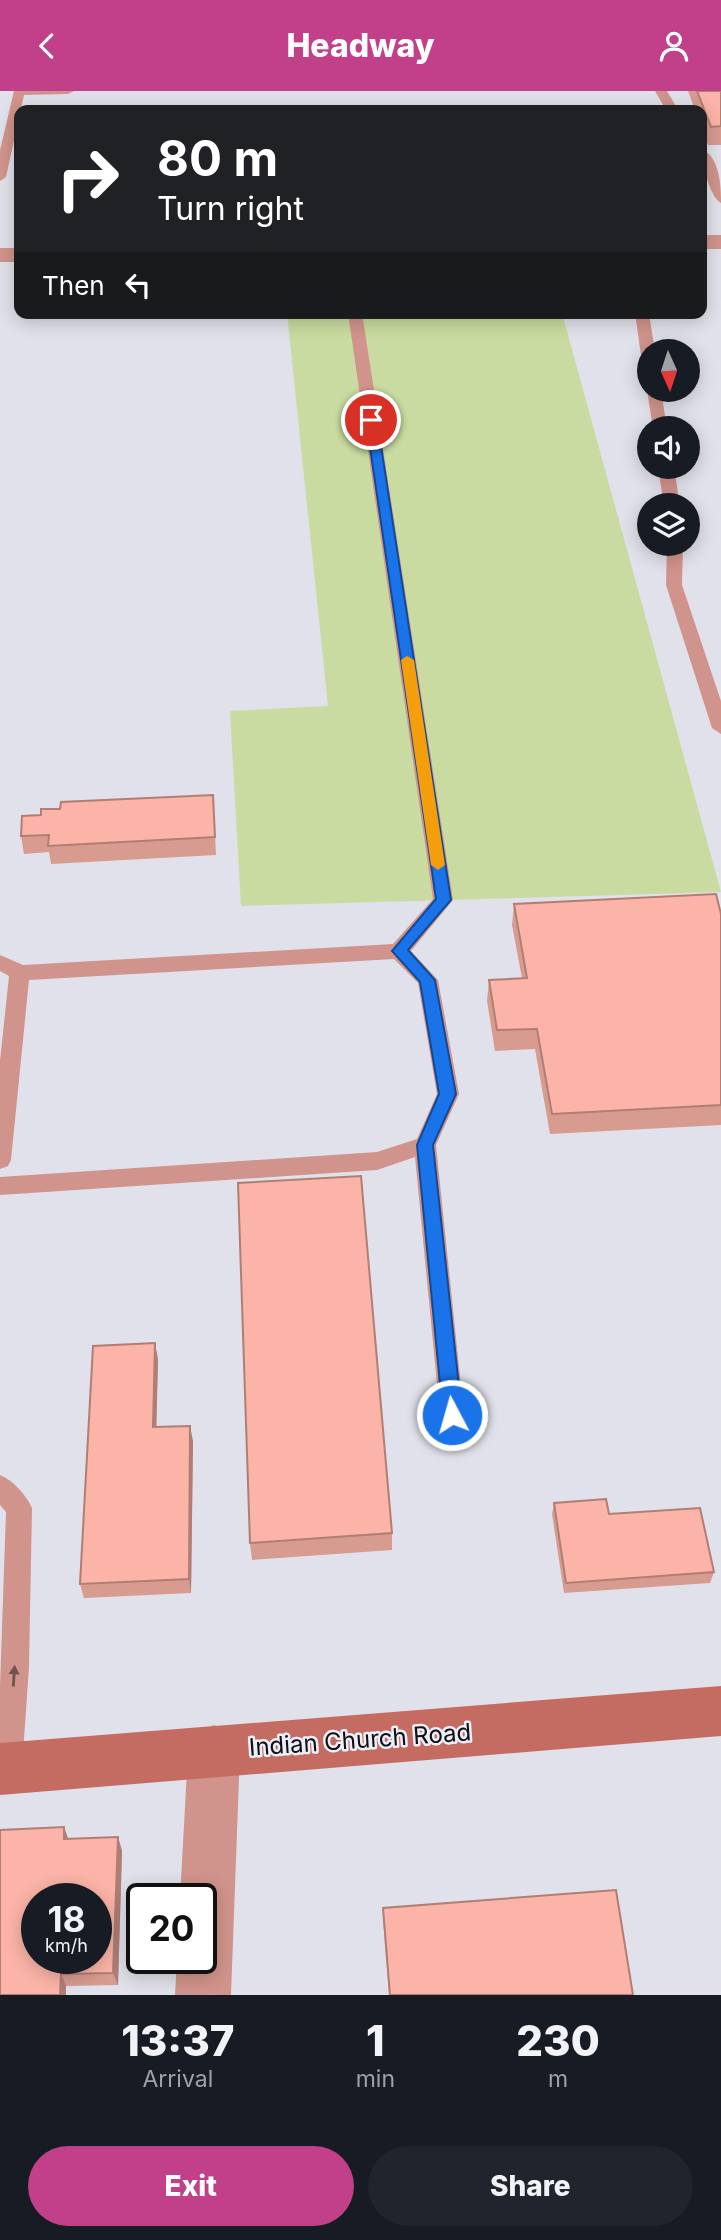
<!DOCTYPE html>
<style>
:root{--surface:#171b24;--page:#20242c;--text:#f1f3f6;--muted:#9ea1a6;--accent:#c24089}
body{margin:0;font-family:Inter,sans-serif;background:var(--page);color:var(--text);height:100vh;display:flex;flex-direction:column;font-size:26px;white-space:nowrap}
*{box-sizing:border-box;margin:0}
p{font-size:23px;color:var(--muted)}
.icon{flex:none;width:38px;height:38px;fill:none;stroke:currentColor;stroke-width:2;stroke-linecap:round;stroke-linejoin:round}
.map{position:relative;height:1904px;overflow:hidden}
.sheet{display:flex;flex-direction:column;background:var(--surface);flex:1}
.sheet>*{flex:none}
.banner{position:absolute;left:14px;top:14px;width:693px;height:214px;border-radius:14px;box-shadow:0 4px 18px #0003;background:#202124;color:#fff;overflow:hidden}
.needle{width:46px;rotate:177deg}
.buttons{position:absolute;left:637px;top:248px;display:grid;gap:14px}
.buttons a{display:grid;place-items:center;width:63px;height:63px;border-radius:50%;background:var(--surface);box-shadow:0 4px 18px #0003;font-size:35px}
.speed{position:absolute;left:21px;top:1792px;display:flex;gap:14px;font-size:35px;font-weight:700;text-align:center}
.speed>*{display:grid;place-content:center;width:91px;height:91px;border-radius:50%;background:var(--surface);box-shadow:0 4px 18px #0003;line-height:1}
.speed small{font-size:18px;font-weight:400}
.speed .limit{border:4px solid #111;border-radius:10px;background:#fff;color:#111}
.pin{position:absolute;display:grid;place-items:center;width:60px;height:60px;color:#fff;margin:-30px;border:4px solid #fff;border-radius:50%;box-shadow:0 2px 7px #0007}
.me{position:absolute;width:77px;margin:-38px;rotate:354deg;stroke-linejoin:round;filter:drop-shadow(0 0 5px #0008)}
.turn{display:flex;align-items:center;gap:24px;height:147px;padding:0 28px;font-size:32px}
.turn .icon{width:91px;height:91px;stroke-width:2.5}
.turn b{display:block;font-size:49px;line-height:60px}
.then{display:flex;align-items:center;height:66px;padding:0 28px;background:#0003;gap:14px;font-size:26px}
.eta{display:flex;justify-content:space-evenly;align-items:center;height:119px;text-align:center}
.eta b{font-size:42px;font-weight:800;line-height:49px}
.primary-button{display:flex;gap:14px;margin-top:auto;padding:14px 28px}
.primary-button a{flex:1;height:80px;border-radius:42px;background:var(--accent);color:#fff;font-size:28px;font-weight:800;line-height:80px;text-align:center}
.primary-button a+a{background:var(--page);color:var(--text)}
header{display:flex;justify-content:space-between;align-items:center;height:91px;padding:0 28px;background:var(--accent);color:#fff;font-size:32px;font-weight:800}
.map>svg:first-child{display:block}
.green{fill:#c9dba0}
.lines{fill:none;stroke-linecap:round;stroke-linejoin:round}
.lane{fill:#d1948c;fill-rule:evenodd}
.street{fill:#d1948c;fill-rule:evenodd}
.secondary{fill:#c46c62;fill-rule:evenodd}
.wall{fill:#d89b90}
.shaded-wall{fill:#b07e75}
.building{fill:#fbb4a7;stroke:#b07e75;stroke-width:2;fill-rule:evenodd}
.oneway{fill:#70524f}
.route{fill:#1a73e8;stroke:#114b97;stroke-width:2}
.slow{fill:#f59e0b}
.labels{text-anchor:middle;stroke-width:5;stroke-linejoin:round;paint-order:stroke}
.near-street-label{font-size:24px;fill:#0f1012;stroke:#edeef7}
</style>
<header><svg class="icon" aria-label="back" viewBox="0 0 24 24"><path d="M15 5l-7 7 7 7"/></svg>Headway<svg class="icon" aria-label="person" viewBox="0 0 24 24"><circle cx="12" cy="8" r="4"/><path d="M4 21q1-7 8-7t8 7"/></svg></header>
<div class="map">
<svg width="721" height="1904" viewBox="0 0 721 1904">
<rect width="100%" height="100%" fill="#e0e1ea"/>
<polygon class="green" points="287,222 562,222 721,801 241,815 230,620 328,615"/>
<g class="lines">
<g class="lane">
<polygon points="14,0 74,0 68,3 24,4 6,86 0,90 0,59"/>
<polygon points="655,0 667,0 678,19 666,19"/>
<path d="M702 58C720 67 721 95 721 112 710 107 701 70 702 58Z"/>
<polygon points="348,222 362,222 453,809 411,860 438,889 459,1003 436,1054 464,1324 461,1332 452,1335 443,1332 440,1324 415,1066 377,1079 0,1104 0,1086 377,1061 417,1048 437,1003 418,892 394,868 29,889 11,1069 8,1075 0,1078 0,970 9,885 0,880 0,864 23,874 393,853 433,808"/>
<polygon points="635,222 649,222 655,261 649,261 649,275 642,271"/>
<polygon points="649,296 649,299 661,299 667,338 653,338 647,299"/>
<polygon points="658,376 674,376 680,415 664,415"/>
<polygon points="667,453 683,453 682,494 721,610 721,643 712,637 666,494"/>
<path d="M0 1384C14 1390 26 1404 32 1417L29 1576 22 1677 18 1687 8 1691 0 1688V1595L6 1421 0 1414Z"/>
</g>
<g class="street">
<rect x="702" y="144" width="19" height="14"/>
<rect x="0" y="157" width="19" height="14"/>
<polygon points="214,1634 232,1642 240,1660 231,1904 175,1904 177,1867 201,1867 201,1808 180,1808 188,1660 196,1642"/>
</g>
<polygon class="secondary" points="721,1595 721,1645 0,1704 0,1652"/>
</g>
<g class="wall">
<polygon points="688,0 721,0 721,54 708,54 702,36 702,19 695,19"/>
<polygon points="213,704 216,764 51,773 49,761 24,763 21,745 41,724 60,718"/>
<polygon points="514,813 721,823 721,1034 550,1043 535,958 495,960 487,910 489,889 522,887 512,834"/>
<polygon points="158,1268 156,1336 193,1350 191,1502 84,1507 80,1493"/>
<polygon points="554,1412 609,1423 714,1481 710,1492 564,1502 552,1423"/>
<polygon points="392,1442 392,1459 252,1469 250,1452"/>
<polygon points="118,1746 122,1760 118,1894 66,1895 0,1904 69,1748"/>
<polygon points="383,1817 633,1904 389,1904 383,1828"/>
</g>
<g class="shaded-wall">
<polygon points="155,1252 158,1268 156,1352 153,1336"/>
<polygon points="190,1335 193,1350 191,1502 189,1488"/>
<polygon points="64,1736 69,1750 64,1748"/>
<polygon points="118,1746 122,1760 118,1894 113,1882"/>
<polygon points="61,1883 66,1895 66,1904 60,1904"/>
</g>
<g class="building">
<polygon points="697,0 721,0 721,35 711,36"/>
<polygon points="213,704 215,746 48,755 49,744 21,745 22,725 41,724 41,718 60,718 61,711"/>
<polygon points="716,803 721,823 721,1014 552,1023 537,938 497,939 489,889 527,887 514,813"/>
<polygon points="361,1085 392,1442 250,1452 238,1092"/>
<polygon points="155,1252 153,1336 190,1335 189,1488 80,1493 93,1255"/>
<polygon points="606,1408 609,1423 700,1417 714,1481 566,1492 554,1412"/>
<path d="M64 1736V1748L118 1746 113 1882 61 1883 60 1904H0V1739ZM37 1808H96V1867H37Z"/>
<polygon points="616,1799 633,1904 390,1904 383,1817"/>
</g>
<defs><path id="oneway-solid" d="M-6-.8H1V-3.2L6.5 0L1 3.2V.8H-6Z" transform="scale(1.75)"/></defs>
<use class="oneway" href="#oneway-solid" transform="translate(14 1585) rotate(-86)"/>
<polygon class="route" points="371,326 377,329 451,809 408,859 435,889 456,1003 433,1054 462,1324 459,1330 452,1332 446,1330 443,1324 417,1054 439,1003 420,891 392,860 436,808 366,329"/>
<polygon class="slow" points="407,565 414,569 445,774 438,779 431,774 401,569"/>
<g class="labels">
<g class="near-street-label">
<text transform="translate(360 1649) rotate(-4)" y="8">Indian Church Road</text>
</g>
</g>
</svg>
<div class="buttons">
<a><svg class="needle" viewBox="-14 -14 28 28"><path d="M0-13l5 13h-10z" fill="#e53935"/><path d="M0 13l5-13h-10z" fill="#9ea1a6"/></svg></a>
<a><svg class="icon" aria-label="sound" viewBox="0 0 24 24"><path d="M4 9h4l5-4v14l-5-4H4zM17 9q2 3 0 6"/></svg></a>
<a><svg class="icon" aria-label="layers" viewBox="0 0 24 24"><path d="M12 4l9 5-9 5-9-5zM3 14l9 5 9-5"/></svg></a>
</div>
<div class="speed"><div>18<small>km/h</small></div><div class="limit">20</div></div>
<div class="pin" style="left:371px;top:329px;background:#d93025"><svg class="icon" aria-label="arrive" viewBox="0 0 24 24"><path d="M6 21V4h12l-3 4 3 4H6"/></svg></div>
<svg class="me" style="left:452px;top:1324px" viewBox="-20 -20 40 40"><circle r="17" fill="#1a73e8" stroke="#fff" stroke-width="3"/><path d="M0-11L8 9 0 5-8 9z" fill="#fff"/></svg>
<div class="banner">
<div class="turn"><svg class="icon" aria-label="right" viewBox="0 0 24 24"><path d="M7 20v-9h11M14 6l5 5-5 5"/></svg><div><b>80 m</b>Turn right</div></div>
<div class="then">Then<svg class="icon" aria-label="left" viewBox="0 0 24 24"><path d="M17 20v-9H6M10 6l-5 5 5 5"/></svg></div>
</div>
</div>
<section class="sheet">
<div class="eta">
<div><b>13:37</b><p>Arrival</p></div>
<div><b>1</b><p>min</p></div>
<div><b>230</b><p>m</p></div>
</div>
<div class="primary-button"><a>Exit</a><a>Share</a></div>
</section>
